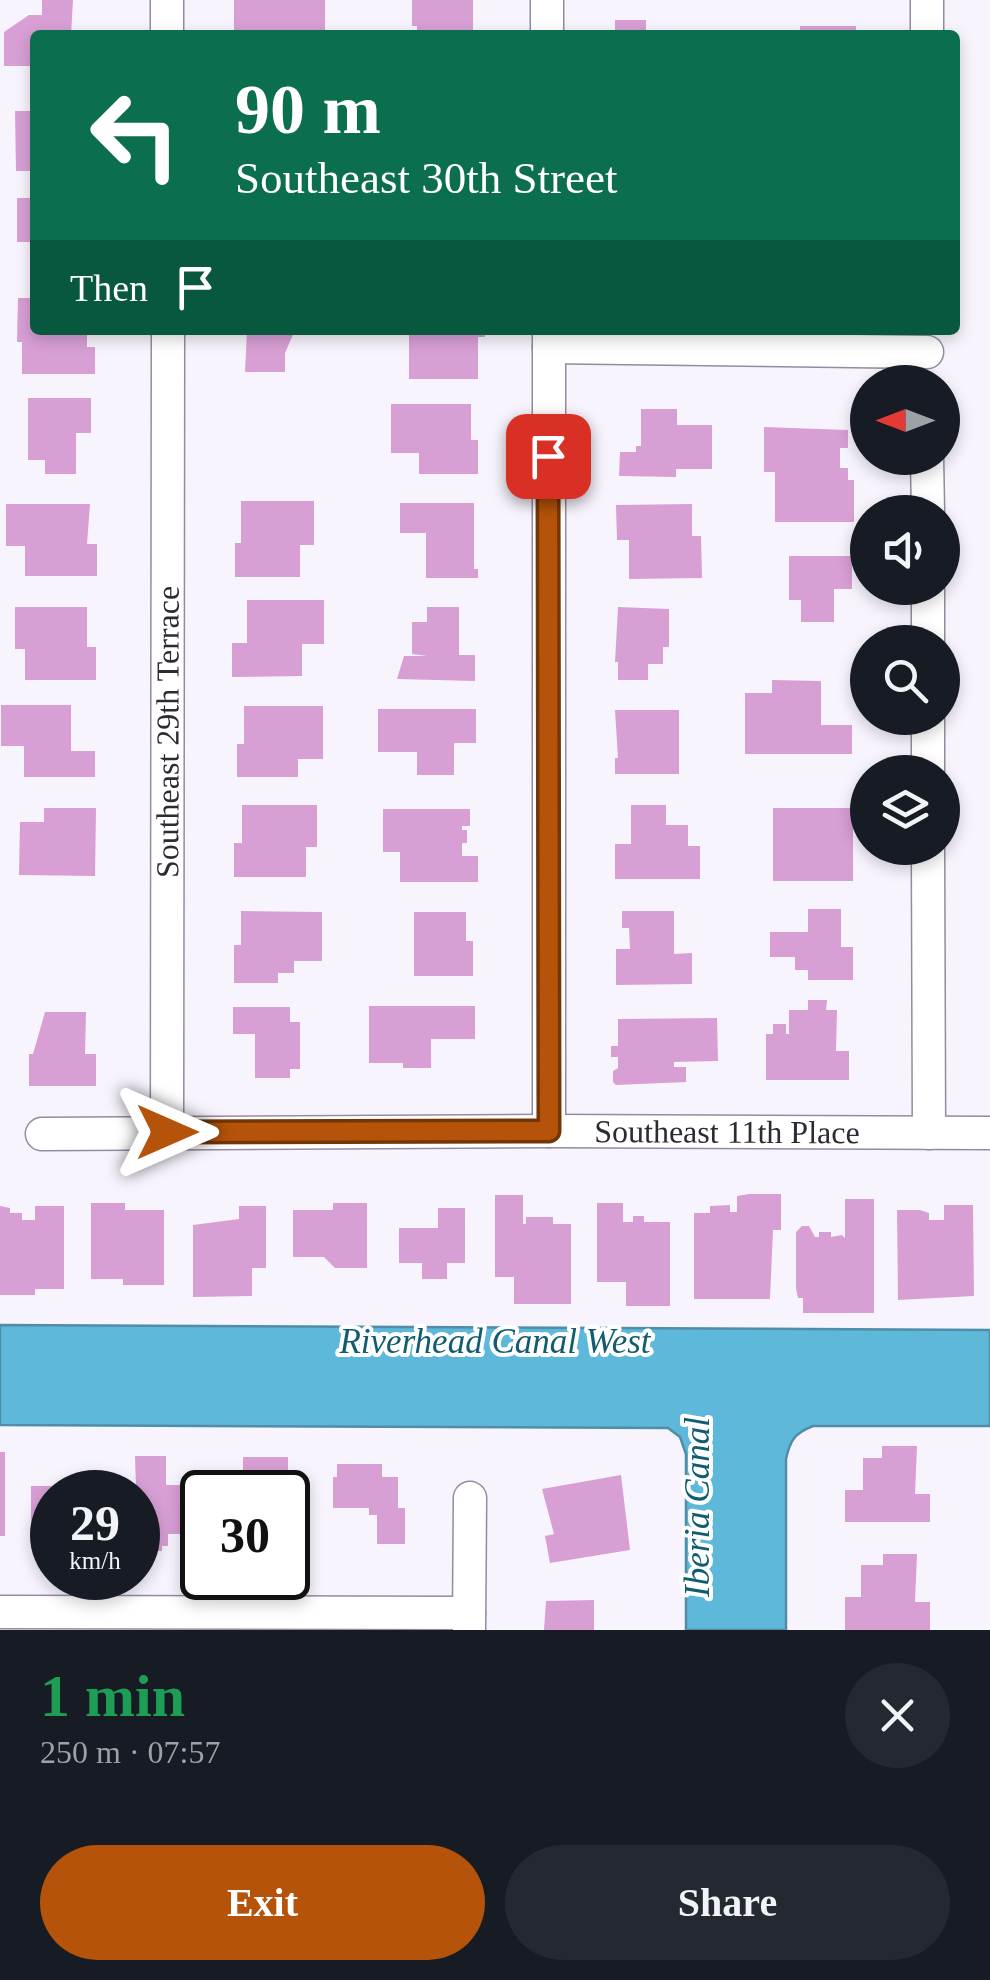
<!DOCTYPE html>
<meta charset="utf-8">
<style>
:root{--surface:#171b24;--page:#242831;--text:#f1f3f6;--muted:#9ea1a6;--accent:#b45309}
body{margin:0;font-family:Georgia,serif;background:var(--page);color:var(--text);height:100vh;display:flex;flex-direction:column;font-size:38px;white-space:nowrap}
*{box-sizing:border-box;margin:0}
p{font-size:32px;color:var(--muted)}
.icon{flex:none;width:55px;height:55px;fill:none;stroke:currentColor;stroke-width:2;stroke-linecap:round;stroke-linejoin:round}
.map{position:relative;height:1630px;overflow:hidden}
.sheet{display:flex;flex-direction:column;background:var(--surface);flex:1}
.sheet>*{flex:none}
.banner{position:absolute;left:30px;top:30px;width:930px;height:305px;border-radius:10px;box-shadow:0 5px 15px #0003;background:#0b6e4f;color:#fff;overflow:hidden}
.needle{width:65px;rotate:270deg}
.tools{position:absolute;left:850px;top:365px;display:grid;gap:20px}
.tools a{display:grid;place-items:center;width:110px;height:110px;border-radius:50%;background:var(--surface);box-shadow:0 5px 15px #0003;font-size:50px}
.speed{position:absolute;left:30px;top:1470px;display:flex;gap:20px;font-size:50px;font-weight:700;text-align:center}
.speed>*{display:grid;place-content:center;width:130px;height:130px;border-radius:50%;background:var(--surface);box-shadow:0 5px 15px #0003;line-height:1}
.speed small{font-size:25px;font-weight:400}
.speed .limit{border:5px solid #111;border-radius:15px;background:#fff;color:#111}
.pin{position:absolute;display:grid;place-items:center;width:85px;height:85px;color:#fff;margin:-42px;border-radius:20px;box-shadow:0 5px 15px #0006}
.me{position:absolute;width:110px;margin:-55px;rotate:90deg;stroke-linejoin:round;filter:drop-shadow(0 0 8px #0008)}
.turn{display:flex;align-items:center;gap:35px;height:210px;padding:0 40px;font-size:45px}
.turn .icon{width:130px;height:130px;stroke-width:2.5}
.turn b{display:block;font-size:70px;line-height:85px}
.then{display:flex;align-items:center;height:95px;padding:0 40px;background:#0003;gap:20px;font-size:38px}
.round{display:grid;place-items:center;flex:none;width:105px;height:105px;border-radius:52px;background:var(--page)}
.head{display:flex;align-items:center;justify-content:space-between;height:170px;padding:0 40px}
h1{font-size:60px;font-weight:700;line-height:75px;color:#1e9e55}
.action{display:flex;gap:20px;margin-top:auto;padding:20px 40px}
.action a{flex:1;height:115px;border-radius:60px;background:var(--accent);color:#fff;font-size:40px;font-weight:700;line-height:115px;text-align:center}
.action a+a{background:var(--page);color:var(--text)}
.map>svg:first-child{display:block}
.water{fill:#5eb8d9;stroke:#508da7;stroke-width:2.5}
.building{fill:#d89fd5}
.lines{fill:none;stroke-linecap:round;stroke-linejoin:round}
.minor-casing{stroke:#958aa0;stroke-width:35}
.minor{stroke:#fff;stroke-width:32}
.route-casing{stroke:#753606;stroke-width:25}
.route{stroke:#b45309;stroke-width:18}
.labels{text-anchor:middle;stroke-width:8;stroke-linejoin:round;paint-order:stroke}
.street-label{font-size:32px;fill:#2e2932;stroke:#fff}
.water-label{font-size:35px;font-style:italic;fill:#125c72;stroke:#fff}
</style>
<div class="map">
<svg width="990" height="1630" viewBox="0 0 990 1630">
<rect width="100%" height="100%" fill="#f8f4fe"/>
<path class="water" d="M0 1325 990 1330V1426H813C795 1433 790 1440 786 1459V1630H686V1454L680 1437 668 1428 0 1425Z"/>
<g class="building">
<polygon points="42,0 73,0 71,35 35,35 35,66 4,66 4,32 29,15 42,15"/>
<polygon points="234,0 325,0 325,35 246,35 246,31 234,31"/>
<polygon points="412,0 473,0 473,30 463,30 463,35 417,35 417,26 412,26"/>
<rect x="615" y="20" width="31" height="15"/>
<rect x="800" y="26" width="56" height="9"/>
<polygon points="15,111 35,111 35,171 16,171"/>
<rect x="17" y="198" width="18" height="44"/>
<polygon points="18,298 35,298 35,330 87,330 87,347 95,347 95,374 22,374 22,342 17,342"/>
<polygon points="247,330 295,330 285,353 285,372 245,372"/>
<polygon points="409,330 485,330 485,337 478,337 478,379 409,379"/>
<polygon points="28,398 91,398 91,433 76,433 76,474 45,474 45,460 28,460"/>
<polygon points="391,404 471,404 471,440 478,440 478,474 419,474 419,453 391,453"/>
<polygon points="641,409 677,409 677,425 712,425 712,469 676,469 676,477 619,476 620,452 636,452 636,446 641,446"/>
<polygon points="764,427 848,430 848,448 840,448 840,468 848,468 848,480 854,480 854,522 775,522 775,472 764,472"/>
<polygon points="241,501 314,501 314,545 300,545 300,577 235,577 235,543 241,543"/>
<polygon points="400,503 474,503 474,569 478,569 478,578 426,578 426,533 400,533"/>
<polygon points="6,504 90,504 87,544 97,544 97,576 25,576 25,546 6,546"/>
<polygon points="692,504 692,536 701,536 702,578 629,579 629,540 617,540 616,505"/>
<polygon points="789,556 852,556 852,589 834,589 834,622 801,622 801,600 789,600"/>
<polygon points="247,600 324,600 324,644 302,644 302,676 232,677 232,643 247,643"/>
<polygon points="15,607 87,607 87,647 96,647 96,680 25,680 25,649 15,649"/>
<polygon points="427,607 459,607 459,655 475,655 475,681 397,679 404,656 427,656 412,654 412,622 427,622"/>
<polygon points="618,607 669,609 669,647 663,647 663,664 648,664 648,680 618,680 618,662 615,662"/>
<polygon points="772,680 821,681 821,725 852,725 852,754 745,754 745,693 772,693"/>
<polygon points="1,705 71,705 71,751 95,751 95,777 24,777 24,746 1,746"/>
<polygon points="244,706 323,706 323,759 298,759 298,777 237,777 237,744 244,744"/>
<polygon points="378,709 476,709 476,743 454,743 454,775 417,775 417,752 378,752"/>
<polygon points="615,710 679,710 679,774 615,774 615,758 618,758"/>
<polygon points="242,805 317,805 317,847 306,847 306,877 234,877 234,843 242,843"/>
<polygon points="631,805 666,805 666,825 688,825 688,846 700,846 700,879 615,879 615,844 631,844"/>
<polygon points="44,808 96,808 95,876 19,875 20,822 44,822"/>
<rect x="773" y="808" width="80" height="73"/>
<polygon points="383,809 470,809 470,826 462,826 462,830 467,830 467,843 462,843 462,856 478,856 478,882 400,882 400,852 383,852"/>
<polygon points="808,909 841,909 841,947 853,947 853,980 808,980 808,970 795,970 795,957 770,957 770,932 808,932"/>
<polygon points="241,911 322,912 322,961 294,961 294,973 278,973 278,983 234,983 234,945 241,945"/>
<polygon points="622,911 674,911 674,954 692,953 692,984 616,985 616,949 630,949 629,928 622,928"/>
<polygon points="414,912 466,912 466,941 473,941 473,976 414,976"/>
<polygon points="808,1000 827,1000 826,1010 837,1010 836,1051 849,1051 849,1080 766,1080 766,1034 773,1034 773,1024 786,1024 786,1034 789,1034 789,1010 808,1010"/>
<polygon points="369,1006 475,1006 475,1039 431,1039 431,1068 403,1068 403,1063 369,1063"/>
<polygon points="233,1007 290,1007 290,1022 300,1022 300,1069 290,1069 290,1078 255,1078 255,1034 233,1034"/>
<polygon points="45,1012 86,1012 85,1054 96,1054 96,1086 29,1086 29,1054 33,1054"/>
<polygon points="717,1018 718,1061 674,1062 674,1067 686,1067 686,1082 616,1085 613,1082 613,1071 618,1068 618,1057 611,1057 611,1046 618,1046 618,1019"/>
<polygon points="749,1194 781,1194 781,1230 773,1230 770,1299 694,1299 694,1213 710,1213 710,1206 730,1205 730,1212 737,1212 737,1196"/>
<polygon points="495,1195 523,1195 523,1224 526,1224 526,1217 553,1217 553,1224 571,1224 571,1304 514,1304 514,1277 495,1277"/>
<polygon points="845,1199 874,1199 874,1313 803,1313 803,1298 798,1298 796,1288 796,1232 802,1226 809,1226 815,1237 819,1237 819,1232 831,1232 831,1237 842,1235 845,1238"/>
<polygon points="91,1203 125,1203 125,1210 164,1210 164,1285 123,1285 123,1279 91,1279"/>
<polygon points="333,1203 367,1203 367,1268 335,1268 324,1257 293,1257 293,1210 333,1210"/>
<polygon points="597,1203 623,1203 623,1222 633,1222 633,1216 644,1216 644,1222 670,1222 670,1306 626,1306 626,1282 597,1282"/>
<polygon points="944,1205 973,1205 974,1296 898,1300 897,1210 920,1210 929,1213 929,1220 944,1220"/>
<polygon points="0,1206 10,1208 10,1213 22,1213 22,1220 35,1220 35,1206 64,1206 64,1289 35,1289 35,1295 0,1295"/>
<polygon points="239,1206 266,1206 266,1268 252,1268 252,1296 193,1297 193,1225 239,1219"/>
<polygon points="438,1208 465,1208 465,1263 447,1263 447,1279 422,1279 422,1263 399,1263 399,1228 438,1228"/>
<polygon points="882,1446 917,1446 915,1494 930,1494 930,1522 845,1522 845,1490 863,1490 863,1458 882,1458"/>
<rect x="0" y="1452" width="5" height="84"/>
<polygon points="135,1456 166,1456 166,1485 189,1485 189,1498 201,1498 201,1534 168,1534 168,1546 162,1546 162,1551 138,1551"/>
<rect x="243" y="1457" width="45" height="35"/>
<polygon points="337,1464 382,1464 382,1477 398,1477 398,1508 405,1508 405,1544 377,1544 377,1515 369,1515 369,1508 333,1508 333,1477 337,1477"/>
<polygon points="621,1475 630,1550 550,1563 545,1536 554,1534 542,1489"/>
<polygon points="31,1486 63,1486 63,1492 52,1492 52,1547 31,1547"/>
<polygon points="288,1495 302,1495 302,1518 309,1518 309,1544 288,1544"/>
<polygon points="883,1554 917,1554 915,1602 930,1602 930,1630 845,1630 845,1597 861,1597 861,1565 883,1565"/>
<polygon points="594,1600 594,1630 544,1630 546,1601"/>
</g>
<g class="lines">
<defs>
<g id="minor">
<polyline points="167,0 167,35"/>
<polyline points="547,0 547,35"/>
<polyline points="927,35 927,0"/>
<polyline points="549,347 927,352"/>
<polyline points="927,458 928,512"/>
<polyline points="928,588 928,642"/>
<polyline points="928,772 928,718"/>
<polyline points="928,848 929,1133"/>
<polyline points="549,1131 549,330"/>
<path id="s1" d="M167 1132 168 330"/>
<path id="s2" d="M42 1134 549 1131 990 1133"/>
<polyline points="0,1612 469,1613"/>
<polyline points="469,1630 470,1498"/>
</g>
</defs>
<use href="#minor" class="minor-casing"/>
<use href="#minor" class="minor"/>
</g>
<g class="lines">
<defs>
<polyline id="route" points="167,1132 549,1131 548,456"/>
</defs>
<use href="#route" class="route-casing"/>
<use href="#route" class="route"/>
</g>
<g class="labels">
<g class="street-label">
<text dy="11" stroke="none"><textPath href="#s1" startOffset="400">Southeast 29th Terrace</textPath></text>
<text dy="11" stroke="none"><textPath href="#s2" startOffset="685">Southeast 11th Place</textPath></text>
</g>
<g class="water-label">
<text x="495" y="1353">Riverhead Canal West</text>
<text transform="translate(697 1507) rotate(-90)" y="12">Iberia Canal</text>
</g>
</g>
</svg>
<div class="tools">
<a><svg class="needle" viewBox="-14 -14 28 28"><path d="M0-13l5 13h-10z" fill="#e53935"/><path d="M0 13l5-13h-10z" fill="#9ea1a6"/></svg></a>
<a><svg class="icon" aria-label="sound" viewBox="0 0 24 24"><path d="M4 9h4l5-4v14l-5-4H4zM17 9q2 3 0 6"/></svg></a>
<a><svg class="icon" aria-label="search" viewBox="0 0 24 24"><circle cx="10" cy="10" r="6"/><path d="M15 15l6 6"/></svg></a>
<a><svg class="icon" aria-label="layers" viewBox="0 0 24 24"><path d="M12 4l9 5-9 5-9-5zM3 14l9 5 9-5"/></svg></a>
</div>
<div class="speed"><div>29<small>km/h</small></div><div class="limit">30</div></div>
<div class="pin" style="left:548px;top:456px;background:#d93025"><svg class="icon" aria-label="arrive" viewBox="0 0 24 24"><path d="M6 21V4h12l-3 4 3 4H6"/></svg></div>
<svg class="me" style="left:167px;top:1132px" viewBox="-20 -20 40 40"><path d="M0-17L14 15 0 8-14 15z" fill="#b45309" stroke="#fff" stroke-width="4"/></svg>
<div class="banner">
<div class="turn"><svg class="icon" aria-label="left" viewBox="0 0 24 24"><path d="M17 20v-9H6M10 6l-5 5 5 5"/></svg><div><b>90 m</b>Southeast 30th Street</div></div>
<div class="then">Then<svg class="icon" aria-label="arrive" viewBox="0 0 24 24"><path d="M6 21V4h12l-3 4 3 4H6"/></svg></div>
</div>
</div>
<section class="sheet">
<div class="head"><div><h1>1 min</h1><p>250 m · 07:57</p></div><a class="round"><svg class="icon" aria-label="close" viewBox="0 0 24 24"><path d="M6 6l12 12M18 6L6 18"/></svg></a></div>
<div class="action"><a>Exit</a><a>Share</a></div>
</section>
